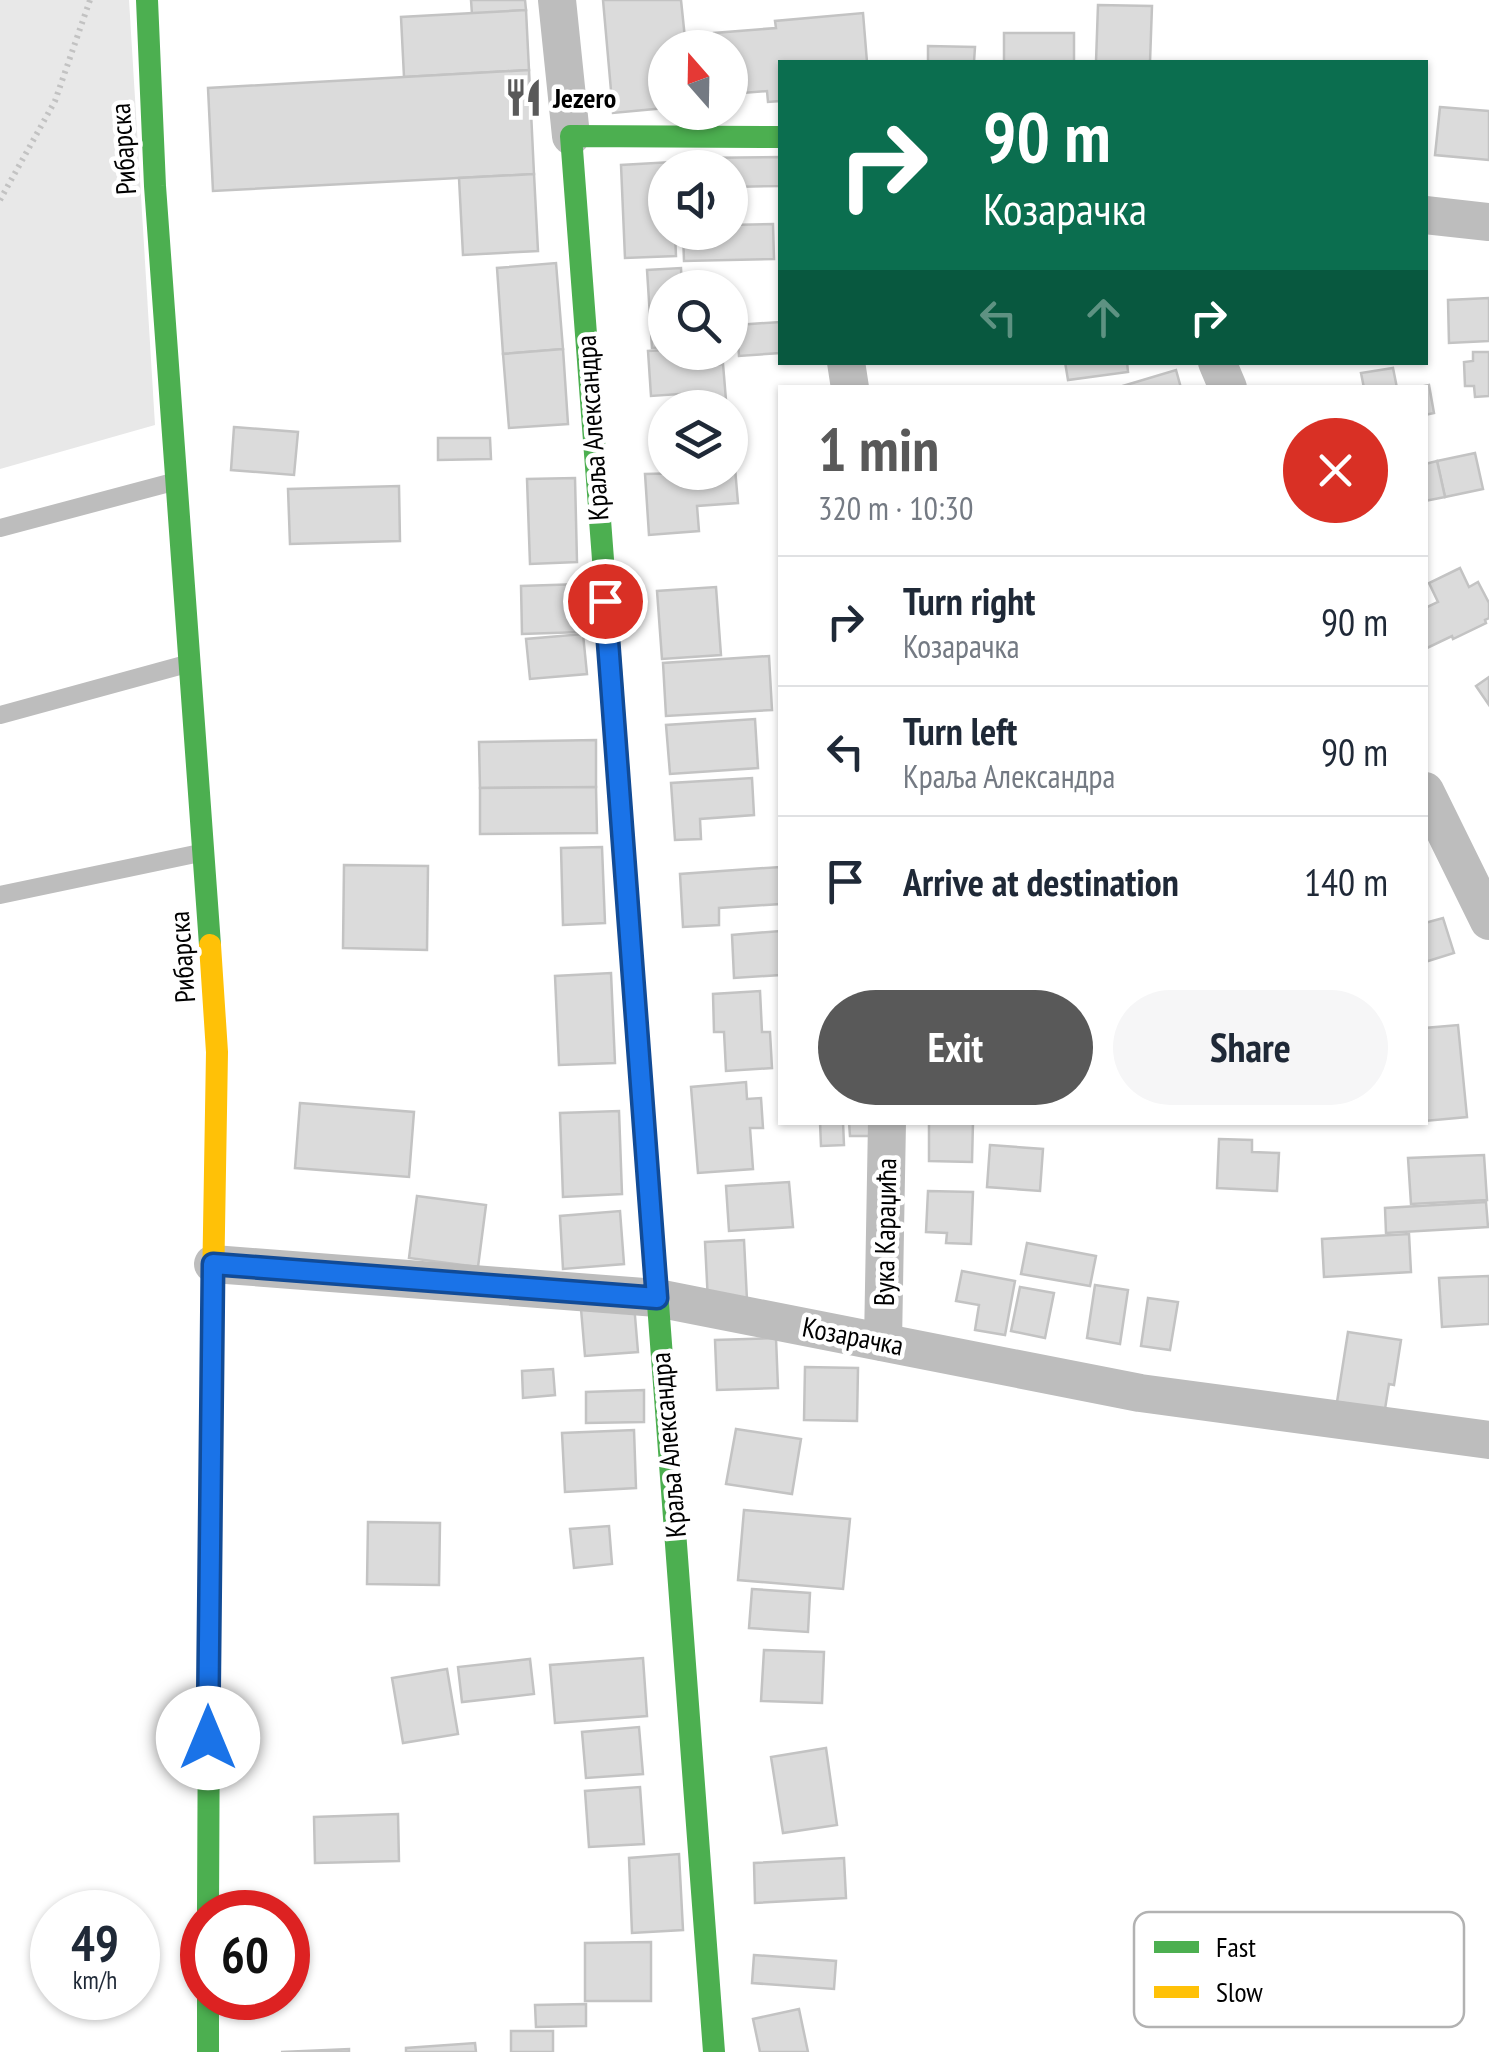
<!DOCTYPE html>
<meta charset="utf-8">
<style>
:root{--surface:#fff;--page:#f6f6f7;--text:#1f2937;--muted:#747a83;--line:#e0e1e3;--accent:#595959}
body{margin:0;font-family:"PT Sans Narrow",sans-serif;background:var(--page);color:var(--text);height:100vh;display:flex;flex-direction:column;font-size:38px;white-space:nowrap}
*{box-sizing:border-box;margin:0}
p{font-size:32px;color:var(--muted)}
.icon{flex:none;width:55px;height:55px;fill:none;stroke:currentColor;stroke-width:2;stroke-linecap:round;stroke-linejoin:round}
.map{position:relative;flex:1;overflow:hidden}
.details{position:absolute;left:778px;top:385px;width:650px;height:740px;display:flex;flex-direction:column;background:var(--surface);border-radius:0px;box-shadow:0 2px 8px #0004}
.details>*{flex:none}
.guide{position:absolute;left:778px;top:60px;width:650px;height:305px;border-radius:0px;box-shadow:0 2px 8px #0004;background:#0b6e4f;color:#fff;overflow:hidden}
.needle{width:65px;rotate:340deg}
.tools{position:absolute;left:648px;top:30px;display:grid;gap:20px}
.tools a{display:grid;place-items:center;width:100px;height:100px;border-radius:50%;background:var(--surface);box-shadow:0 2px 8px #0004;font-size:50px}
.speed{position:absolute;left:30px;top:1890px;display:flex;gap:20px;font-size:50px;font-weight:700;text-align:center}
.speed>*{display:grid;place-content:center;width:130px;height:130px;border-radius:50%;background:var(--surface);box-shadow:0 2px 8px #0004;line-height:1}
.speed small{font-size:25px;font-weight:400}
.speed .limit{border:15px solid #d22;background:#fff;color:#111}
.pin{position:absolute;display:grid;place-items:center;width:85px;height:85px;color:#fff;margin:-42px;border:5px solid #fff;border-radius:50%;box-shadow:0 2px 10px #0007}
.me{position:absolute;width:110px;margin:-55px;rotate:0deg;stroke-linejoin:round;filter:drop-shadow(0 0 8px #0008)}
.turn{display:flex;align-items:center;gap:35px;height:210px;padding:0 40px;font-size:45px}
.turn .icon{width:130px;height:130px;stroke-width:2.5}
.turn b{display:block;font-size:70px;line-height:85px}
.lanes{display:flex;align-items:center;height:95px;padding:0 40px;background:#0003;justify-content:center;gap:50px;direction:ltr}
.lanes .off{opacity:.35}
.round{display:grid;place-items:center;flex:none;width:105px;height:105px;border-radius:52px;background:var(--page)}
.summary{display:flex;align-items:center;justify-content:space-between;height:170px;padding:0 40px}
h1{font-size:60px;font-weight:700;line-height:75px;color:var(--accent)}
.cta{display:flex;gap:20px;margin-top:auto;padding:20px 40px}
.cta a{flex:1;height:115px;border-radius:60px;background:var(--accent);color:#fff;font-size:40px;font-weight:700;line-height:115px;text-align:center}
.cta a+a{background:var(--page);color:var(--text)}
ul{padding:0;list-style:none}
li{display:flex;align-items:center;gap:30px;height:130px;padding:0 40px;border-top:2px solid var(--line)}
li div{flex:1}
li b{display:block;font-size:38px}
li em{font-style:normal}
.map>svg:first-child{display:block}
.green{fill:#e8e8e8}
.building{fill:#dbdbdb;stroke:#c3c3c3;stroke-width:2.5}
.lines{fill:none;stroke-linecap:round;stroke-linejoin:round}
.path{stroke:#c2c2c2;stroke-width:6;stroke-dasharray:2.5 5;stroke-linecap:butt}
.lane{stroke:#bdbdbd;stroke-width:18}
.street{stroke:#bdbdbd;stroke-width:38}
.fast{stroke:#4caf50;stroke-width:22}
.slow{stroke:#ffc107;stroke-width:22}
.route-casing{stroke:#114b97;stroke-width:25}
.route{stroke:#1a73e8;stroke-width:18}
.labels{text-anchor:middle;stroke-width:9;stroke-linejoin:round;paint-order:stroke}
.poi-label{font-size:28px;font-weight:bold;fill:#000;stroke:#fff;text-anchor:start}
.street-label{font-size:28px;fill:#000;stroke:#fff}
.key{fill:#fff;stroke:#b2b2b2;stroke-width:2.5}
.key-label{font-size:28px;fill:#000}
</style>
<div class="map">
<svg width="1489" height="2052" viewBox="0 0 1489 2052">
<rect width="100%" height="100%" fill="#fff"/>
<polygon class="green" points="0,0 129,0 155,425 0,469"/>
<g class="building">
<polygon points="471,0 525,0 526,10 472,14"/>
<polygon points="603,0 681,0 686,48 665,48 665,108 613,113"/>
<polygon points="1098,5 1152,6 1150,62 1096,62"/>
<polygon points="526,10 529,70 404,77 401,17"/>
<polygon points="863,13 867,62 780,62 780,101 768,102 767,91 730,94 730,48 715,48 714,33 776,28 775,21"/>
<rect x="1004" y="33" width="70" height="29"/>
<polygon points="928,46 975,47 974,62 928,62"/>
<polygon points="529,70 534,174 213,191 208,88"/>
<polygon points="1440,107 1489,111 1489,160 1435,155"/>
<polygon points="780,157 780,186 730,187 730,168 693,168 693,158"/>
<polygon points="672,162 672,168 665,168 665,232 675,232 676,256 625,258 621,165"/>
<polygon points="534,174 538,251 463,255 459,178"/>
<polygon points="773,224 774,259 684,261 683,232 730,232 730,225"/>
<polygon points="556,263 563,349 503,354 497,268"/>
<polygon points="681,268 682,288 665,288 665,347 652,348 647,270"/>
<polygon points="1489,298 1489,341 1449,343 1448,300"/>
<polygon points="780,322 780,353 739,356 737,325"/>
<polygon points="563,349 568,424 509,428 503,354"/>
<polygon points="665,350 714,352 715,365 723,364 726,400 694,402 694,393 651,396 648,351"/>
<polygon points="1473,352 1489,352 1489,396 1475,397 1474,386 1465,386 1464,362 1473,361"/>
<polygon points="1065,362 1127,362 1128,372 1068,380"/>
<polygon points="1393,368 1397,388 1364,388 1361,373"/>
<polygon points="1176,370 1181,388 1116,388"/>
<polygon points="1429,385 1434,413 1425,415 1425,388 1415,388"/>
<polygon points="234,427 298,432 294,475 231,470"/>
<polygon points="438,438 490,438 491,459 438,460"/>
<polygon points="1475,453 1483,489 1445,497 1437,461"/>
<polygon points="1437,461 1445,497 1425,501 1425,464"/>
<polygon points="735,468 738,503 697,506 699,531 649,535 645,474 730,472 730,469"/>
<polygon points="575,478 577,562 530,564 527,479"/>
<polygon points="399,486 400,541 290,544 288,489"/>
<polygon points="1460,568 1469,587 1478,582 1489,603 1489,618 1485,620 1486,623 1453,639 1452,636 1425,649 1425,608 1438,602 1429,583"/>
<polygon points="581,584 582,632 522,634 521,586"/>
<polygon points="716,587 721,655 662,659 657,591"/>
<polygon points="583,634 587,674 530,679 526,639"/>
<polygon points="769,656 772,710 666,716 663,663"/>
<polygon points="1489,677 1489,705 1476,686"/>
<polygon points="755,719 758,768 670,774 666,725"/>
<polygon points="596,740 596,787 480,788 479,742"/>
<polygon points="752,778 754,815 700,819 701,839 675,840 671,783"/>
<polygon points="596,787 597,833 480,834 480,788"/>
<polygon points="602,847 605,923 563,925 561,848"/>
<polygon points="344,865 428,866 427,950 343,948"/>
<polygon points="780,867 780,904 719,908 719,925 683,927 680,874"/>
<polygon points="1443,918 1454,953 1425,962 1425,923"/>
<polygon points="780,931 780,975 734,978 732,935"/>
<polygon points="611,973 615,1063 559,1065 555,976"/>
<polygon points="760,991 762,1032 770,1032 772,1068 726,1071 724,1032 714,1032 713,994"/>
<polygon points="1458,1025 1467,1117 1425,1121 1425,1028"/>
<polygon points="746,1082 747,1099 761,1098 763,1128 750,1128 753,1169 698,1173 691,1087"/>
<polygon points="300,1103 414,1112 409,1177 295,1168"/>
<polygon points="619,1111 622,1194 563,1197 560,1113"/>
<polygon points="820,1122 843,1122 844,1145 821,1146"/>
<polygon points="849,1122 871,1122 871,1136 850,1136"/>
<polygon points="929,1122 973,1122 972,1162 929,1161"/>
<polygon points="1219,1139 1252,1140 1252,1152 1279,1153 1277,1191 1217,1188"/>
<polygon points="990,1145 1043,1149 1040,1191 987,1187"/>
<polygon points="1484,1155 1487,1200 1411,1204 1408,1158"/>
<polygon points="789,1182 793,1227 729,1231 726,1186"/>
<polygon points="928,1191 973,1192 971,1244 946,1243 947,1233 926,1232"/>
<polygon points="417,1196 486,1205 478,1267 409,1258"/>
<polygon points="1486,1202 1488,1227 1386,1233 1385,1208"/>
<polygon points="620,1211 624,1264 563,1269 560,1216"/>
<polygon points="1409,1234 1411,1272 1324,1277 1322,1239"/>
<polygon points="744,1240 747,1300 708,1302 705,1242"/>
<polygon points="1027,1243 1096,1256 1090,1286 1021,1274"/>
<polygon points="962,1271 1015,1281 1005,1335 975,1330 979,1305 956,1301"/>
<polygon points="1489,1276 1489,1324 1442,1327 1439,1278"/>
<polygon points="1095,1285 1128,1290 1120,1344 1087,1338"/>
<polygon points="1020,1287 1054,1293 1045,1338 1011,1331"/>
<polygon points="1148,1298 1178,1302 1170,1350 1141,1346"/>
<polygon points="634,1304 638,1352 585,1356 581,1309"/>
<polygon points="1348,1332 1401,1340 1394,1385 1389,1384 1385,1409 1337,1402"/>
<polygon points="776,1338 778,1388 717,1390 715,1340"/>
<polygon points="805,1367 858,1368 857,1421 804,1420"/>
<polygon points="553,1369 555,1395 523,1398 522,1371"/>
<polygon points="644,1390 644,1422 586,1423 586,1392"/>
<polygon points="736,1429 801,1439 792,1494 726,1484"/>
<polygon points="634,1430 636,1488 565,1492 562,1433"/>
<polygon points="744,1510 850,1519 843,1589 738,1580"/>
<polygon points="368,1522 440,1523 439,1585 367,1584"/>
<polygon points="609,1526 612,1564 574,1568 570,1529"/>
<polygon points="752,1589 810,1593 808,1632 749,1628"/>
<polygon points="764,1650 824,1652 822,1703 761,1701"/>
<polygon points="643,1658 647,1716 555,1723 550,1665"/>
<polygon points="530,1659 534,1694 462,1702 458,1667"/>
<polygon points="447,1669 458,1734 403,1743 392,1678"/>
<polygon points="639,1727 643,1774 586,1778 582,1732"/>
<polygon points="826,1748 837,1825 783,1833 771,1757"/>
<polygon points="640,1787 644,1844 589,1847 585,1791"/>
<polygon points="398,1814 399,1861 315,1863 314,1817"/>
<polygon points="679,1854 683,1930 632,1933 629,1858"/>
<polygon points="844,1858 846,1898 755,1903 754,1863"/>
<polygon points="651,1942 651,2001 585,2001 585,1943"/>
<polygon points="754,1955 836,1961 834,1989 752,1983"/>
<polygon points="586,2004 586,2026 536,2027 535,2005"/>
<polygon points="799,2009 808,2052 760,2052 753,2019"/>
<rect x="511" y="2031" width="42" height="21"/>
<polygon points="475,2043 476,2052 406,2052 406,2048"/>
<polygon points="349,2049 349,2052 281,2052"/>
</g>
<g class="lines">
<polyline class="path" points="0,200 55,101 90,0"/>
<g class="lane">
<polyline points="0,528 173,482"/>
<polyline points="0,715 183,665"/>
<polyline points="0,895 200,853"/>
</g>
<g class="street">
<polyline points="557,0 571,136"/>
<polyline points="1425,215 1489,222"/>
<polyline points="846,362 850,388"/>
<polyline points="1217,362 1228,388"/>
<polyline points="1425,791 1489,921"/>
<polyline points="213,1264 657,1298 1140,1393 1489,1440"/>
<polyline points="883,1342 887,1122"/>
</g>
<g class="fast">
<polyline points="147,0 155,186 210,945"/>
<polyline points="605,586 571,136 780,137"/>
<polyline points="634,983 714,2052"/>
<polyline points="208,1912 210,1467"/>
<polyline points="208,1998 208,2052"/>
</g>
<g class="slow">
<polyline points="605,586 634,983"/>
<polyline points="210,1467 217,1052 210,945"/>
</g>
</g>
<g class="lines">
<defs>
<polyline id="route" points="208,1738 213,1264 657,1298 605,601"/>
</defs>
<use href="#route" class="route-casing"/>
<use href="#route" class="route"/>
</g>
<defs>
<symbol id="restaurant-bare" viewBox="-9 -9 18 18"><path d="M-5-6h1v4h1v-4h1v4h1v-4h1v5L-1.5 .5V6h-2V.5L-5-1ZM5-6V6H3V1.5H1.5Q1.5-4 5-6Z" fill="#595959" stroke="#fff" stroke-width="2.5" paint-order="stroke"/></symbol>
</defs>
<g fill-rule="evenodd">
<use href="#restaurant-bare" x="496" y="70" width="55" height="55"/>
</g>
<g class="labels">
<g class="poi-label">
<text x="553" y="108">Jezero</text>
</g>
<g class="street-label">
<text transform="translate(123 149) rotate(-94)" y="10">Рибарска</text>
<text transform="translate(592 428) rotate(-94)" y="10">Краља Александра</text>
<text transform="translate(182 957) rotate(-94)" y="10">Рибарска</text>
<text transform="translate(885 1232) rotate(-89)" y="10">Вука Караџића</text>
<text transform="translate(853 1336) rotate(11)" y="10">Козарачка</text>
<text transform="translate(668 1445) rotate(-95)" y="10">Краља Александра</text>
</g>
</g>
<rect x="1134" y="1912" width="330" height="115" rx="15" class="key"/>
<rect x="1154" y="1941" width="45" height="12" fill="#4caf50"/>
<rect x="1154" y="1986" width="45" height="12" fill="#ffc107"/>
<g class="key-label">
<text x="1216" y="1957">Fast</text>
<text x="1216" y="2002">Slow</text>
</g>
</svg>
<div class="tools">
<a><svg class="needle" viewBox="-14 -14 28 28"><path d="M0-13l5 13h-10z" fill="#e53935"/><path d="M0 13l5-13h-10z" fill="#747a83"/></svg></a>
<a><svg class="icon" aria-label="sound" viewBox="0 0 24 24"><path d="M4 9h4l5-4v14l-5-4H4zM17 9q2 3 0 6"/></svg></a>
<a><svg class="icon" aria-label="search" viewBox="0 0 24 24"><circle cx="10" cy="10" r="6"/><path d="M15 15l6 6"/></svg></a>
<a><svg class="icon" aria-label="layers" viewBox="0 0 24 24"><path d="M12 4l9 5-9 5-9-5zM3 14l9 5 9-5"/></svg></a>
</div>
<div class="speed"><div>49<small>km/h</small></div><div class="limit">60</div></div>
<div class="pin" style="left:605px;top:601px;background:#d93025"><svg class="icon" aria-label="arrive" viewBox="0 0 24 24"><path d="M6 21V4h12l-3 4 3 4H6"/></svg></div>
<svg class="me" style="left:208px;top:1738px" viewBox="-20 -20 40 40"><circle r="19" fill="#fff"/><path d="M0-13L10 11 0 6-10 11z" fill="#1a73e8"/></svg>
<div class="guide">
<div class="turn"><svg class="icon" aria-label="right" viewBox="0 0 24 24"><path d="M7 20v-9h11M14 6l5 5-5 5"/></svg><div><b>90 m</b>Козарачка</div></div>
<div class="lanes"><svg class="icon off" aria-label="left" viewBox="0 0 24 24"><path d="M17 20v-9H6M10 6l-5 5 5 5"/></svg><svg class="icon off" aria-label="ahead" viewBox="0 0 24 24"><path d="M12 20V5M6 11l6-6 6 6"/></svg><svg class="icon" aria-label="right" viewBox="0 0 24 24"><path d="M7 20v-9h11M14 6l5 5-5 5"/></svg></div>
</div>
<section class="details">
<div class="summary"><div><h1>1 min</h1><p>320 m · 10:30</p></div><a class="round" style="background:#d93025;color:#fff"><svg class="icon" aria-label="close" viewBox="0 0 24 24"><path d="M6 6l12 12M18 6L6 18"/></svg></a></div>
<ul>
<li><svg class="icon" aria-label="right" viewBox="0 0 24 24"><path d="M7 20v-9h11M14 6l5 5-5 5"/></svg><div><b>Turn right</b><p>Козарачка</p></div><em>90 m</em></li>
<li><svg class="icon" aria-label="left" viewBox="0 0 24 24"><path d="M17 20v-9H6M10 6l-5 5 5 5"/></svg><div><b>Turn left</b><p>Краља Александра</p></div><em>90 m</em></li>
<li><svg class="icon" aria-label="arrive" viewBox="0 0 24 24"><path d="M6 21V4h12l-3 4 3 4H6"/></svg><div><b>Arrive at destination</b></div><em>140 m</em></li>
</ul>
<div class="cta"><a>Exit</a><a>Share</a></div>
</section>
</div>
